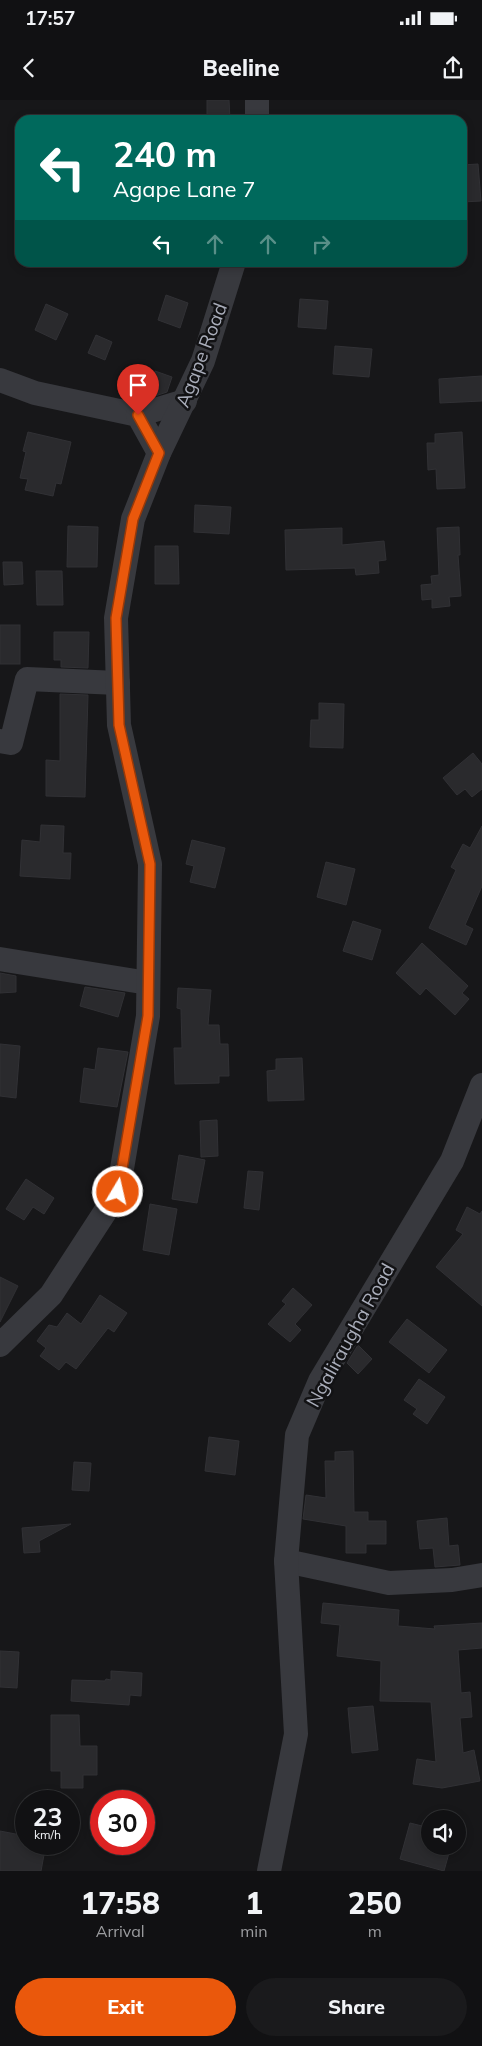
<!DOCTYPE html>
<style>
:root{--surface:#111113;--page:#1a1a1c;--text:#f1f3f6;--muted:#9c9da0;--line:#303133;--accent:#ea580c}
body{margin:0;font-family:Mulish,sans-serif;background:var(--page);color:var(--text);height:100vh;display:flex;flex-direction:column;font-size:19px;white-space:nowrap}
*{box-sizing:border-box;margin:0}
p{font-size:16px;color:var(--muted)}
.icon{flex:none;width:28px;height:28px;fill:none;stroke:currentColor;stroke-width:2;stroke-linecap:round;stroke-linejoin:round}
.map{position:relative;height:1771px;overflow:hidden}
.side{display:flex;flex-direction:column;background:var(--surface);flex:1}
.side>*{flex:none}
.banner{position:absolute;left:15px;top:15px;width:452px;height:152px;border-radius:15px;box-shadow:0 2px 8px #0003,0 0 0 1px var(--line);background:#00695c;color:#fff;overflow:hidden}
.tools{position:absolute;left:421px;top:1710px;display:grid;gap:10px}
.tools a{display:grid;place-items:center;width:45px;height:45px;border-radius:50%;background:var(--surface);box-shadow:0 2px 8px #0003,0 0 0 1px var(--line);font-size:25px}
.speed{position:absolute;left:15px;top:1690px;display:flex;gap:10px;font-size:25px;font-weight:700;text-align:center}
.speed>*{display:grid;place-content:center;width:65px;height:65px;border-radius:50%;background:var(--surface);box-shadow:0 2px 8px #0003,0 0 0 1px var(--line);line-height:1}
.speed small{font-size:12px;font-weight:400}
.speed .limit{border:8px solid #d22;background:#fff;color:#111}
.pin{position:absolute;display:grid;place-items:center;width:42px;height:42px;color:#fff;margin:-51px -21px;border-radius:50% 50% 50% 0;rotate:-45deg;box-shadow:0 0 5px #0007}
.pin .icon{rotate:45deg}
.me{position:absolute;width:55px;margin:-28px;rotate:9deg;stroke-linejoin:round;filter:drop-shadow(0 0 4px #0008)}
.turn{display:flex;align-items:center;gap:18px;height:105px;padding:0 15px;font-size:22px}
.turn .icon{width:65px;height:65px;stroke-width:2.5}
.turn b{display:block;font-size:35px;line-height:42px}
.lanes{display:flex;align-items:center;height:48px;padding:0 15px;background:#0003;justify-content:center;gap:25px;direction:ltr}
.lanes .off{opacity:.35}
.eta{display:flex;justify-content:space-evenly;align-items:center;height:85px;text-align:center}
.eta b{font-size:30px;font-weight:800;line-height:35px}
.cta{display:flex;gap:10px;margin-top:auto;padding:10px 15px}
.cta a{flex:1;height:58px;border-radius:30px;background:var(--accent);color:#fff;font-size:20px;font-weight:800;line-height:58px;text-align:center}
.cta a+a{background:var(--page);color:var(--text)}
.status{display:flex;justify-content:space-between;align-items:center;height:35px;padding:0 25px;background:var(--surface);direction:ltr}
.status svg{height:14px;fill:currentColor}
header{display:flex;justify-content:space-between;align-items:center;height:65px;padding:0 15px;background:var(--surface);font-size:22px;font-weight:800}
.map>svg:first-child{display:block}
.building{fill:#2a2a2d;stroke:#313135}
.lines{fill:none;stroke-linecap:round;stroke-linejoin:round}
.minor{stroke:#38393e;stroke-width:24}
.route-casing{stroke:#983908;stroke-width:12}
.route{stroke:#ea580c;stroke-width:9}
.labels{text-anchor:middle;stroke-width:5;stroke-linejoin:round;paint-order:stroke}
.street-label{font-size:19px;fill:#a9adba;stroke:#121214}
</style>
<div class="status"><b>17:57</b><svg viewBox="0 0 49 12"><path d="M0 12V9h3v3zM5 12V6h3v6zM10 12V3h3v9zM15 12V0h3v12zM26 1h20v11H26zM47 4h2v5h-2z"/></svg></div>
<header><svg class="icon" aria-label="back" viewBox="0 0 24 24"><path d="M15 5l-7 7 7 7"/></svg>Beeline<svg class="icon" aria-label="share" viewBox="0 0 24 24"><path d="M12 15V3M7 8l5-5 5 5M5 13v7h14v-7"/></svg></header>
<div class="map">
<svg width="482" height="1771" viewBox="0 0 482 1771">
<rect width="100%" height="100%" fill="#171719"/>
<g class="building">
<polygon points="207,0 229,0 230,20 207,20"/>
<polygon points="478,64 481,101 462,102 462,65"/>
<polygon points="166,195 188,203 180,228 158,220"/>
<polygon points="300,199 328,201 326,229 298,227"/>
<polygon points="46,204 68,214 56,240 35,230"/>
<polygon points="96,235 112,242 105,260 88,253"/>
<polygon points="335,246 372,249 369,277 333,274"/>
<polygon points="155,271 172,277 167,292 152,297 148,295"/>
<polygon points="482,276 482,301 440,303 439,279"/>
<polygon points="28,332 71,342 61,384 56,383 53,396 25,390 28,379 20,378 26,352 23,351"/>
<polygon points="462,332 465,388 437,389 436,369 428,370 427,343 435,343 435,334"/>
<polygon points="195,405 231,407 229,434 194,432"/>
<polygon points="68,426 98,427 97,467 67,467"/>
<polygon points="459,427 460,455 458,455 461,496 449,497 450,506 432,508 432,499 422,500 421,485 432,484 431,476 439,475 437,428"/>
<polygon points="342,428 342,445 384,441 386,460 378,461 379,473 356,475 355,468 286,470 285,430"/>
<polygon points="155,446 178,446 179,484 155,484"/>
<polygon points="3,462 22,462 23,484 4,485"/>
<polygon points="36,471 62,471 63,505 37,505"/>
<rect x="0" y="525" width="20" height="39"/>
<polygon points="54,532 89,532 88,568 61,567 61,560 54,560"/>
<polygon points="60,594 88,595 85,697 46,696 46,660 60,661"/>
<polygon points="319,603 344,604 343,648 310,647 311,620 319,620"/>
<polygon points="473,653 482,664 482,689 472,697 465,689 457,695 443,678"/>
<polygon points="41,725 64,726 63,753 71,753 70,779 20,776 22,740 40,742"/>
<polygon points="482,726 482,786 465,825 473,829 466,845 429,828 456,770 451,767 463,744 470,748"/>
<polygon points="192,740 225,748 215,788 190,782 194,766 186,764"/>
<polygon points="326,762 355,769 346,805 317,797"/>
<polygon points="353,821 381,830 372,860 343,851"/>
<polygon points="422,843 468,886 462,893 469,899 455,915 426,888 420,895 396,873"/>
<polygon points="0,873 16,876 16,892 0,893"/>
<polygon points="85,887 125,893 118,917 80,906"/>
<polygon points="178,888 211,890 208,925 219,925 220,944 228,944 229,976 219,976 219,983 175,984 174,948 182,948 181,909 177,908"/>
<polygon points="0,944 20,946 16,998 0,996"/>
<polygon points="98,948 128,952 117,1007 80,1002 84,968 95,970"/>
<polygon points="302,958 304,1000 268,1001 267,971 276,970 276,959"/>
<polygon points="217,1020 218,1056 201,1057 200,1021"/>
<polygon points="179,1055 205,1060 197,1103 172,1099"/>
<polygon points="248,1071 263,1072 259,1110 244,1108"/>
<polygon points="26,1079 54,1098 44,1114 33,1107 24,1120 6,1109"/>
<polygon points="150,1104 177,1109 169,1155 143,1150"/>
<polygon points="467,1107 480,1114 482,1111 482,1206 436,1167 463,1134 456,1130"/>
<polygon points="0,1177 18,1186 0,1222"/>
<polygon points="293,1188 312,1205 295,1224 301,1230 290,1242 268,1224 286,1204 282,1201"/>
<polygon points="100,1195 127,1213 114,1232 108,1228 76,1269 66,1262 59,1270 40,1256 46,1248 37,1241 49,1225 57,1227 67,1213 81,1224"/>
<polygon points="407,1219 447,1250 429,1273 389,1242"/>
<polygon points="358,1245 372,1259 358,1274 347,1263"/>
<polygon points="419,1279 445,1297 427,1324 413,1314 417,1309 404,1300"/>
<polygon points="209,1337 239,1341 235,1375 205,1371"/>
<polygon points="353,1351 354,1412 368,1412 368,1421 386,1421 386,1444 366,1444 366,1453 346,1453 346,1426 303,1419 306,1395 326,1398 325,1361 335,1361 335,1352"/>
<polygon points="74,1362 91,1363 89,1391 72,1390"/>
<polygon points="447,1418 449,1446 458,1445 460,1465 435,1467 433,1448 420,1449 417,1421"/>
<polygon points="71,1424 39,1441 40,1452 24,1453 22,1428"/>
<polygon points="323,1503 399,1510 398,1526 435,1529 434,1526 482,1523 482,1548 458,1550 461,1593 470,1592 472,1617 460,1618 463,1653 474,1650 480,1681 442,1688 413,1684 417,1659 436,1662 431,1602 380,1601 381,1561 337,1556 340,1525 321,1523"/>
<polygon points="0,1551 19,1552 17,1588 0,1587"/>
<polygon points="111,1571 142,1573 141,1596 130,1595 129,1605 71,1601 72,1580 105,1581 106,1579 111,1580"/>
<polygon points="373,1606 378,1650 352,1653 348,1608"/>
<polygon points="51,1615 79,1615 80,1646 97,1646 97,1675 83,1675 83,1688 61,1688 61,1671 51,1671"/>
<polygon points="410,1723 430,1728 430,1746 451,1746 444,1771 400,1759"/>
<polygon points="0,1731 26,1736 26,1744 46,1744 41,1771 0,1771"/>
</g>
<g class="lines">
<g class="minor">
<polyline points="257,20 257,0"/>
<polyline points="0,280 35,293 138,315 159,353"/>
<polyline points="138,315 185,301"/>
<polyline points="0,641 11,643 27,579 118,583"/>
<polyline points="0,859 148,883"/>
<polyline points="0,1245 51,1195 118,1092 148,916 150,764 119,625 116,518 133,419 159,353 203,261 234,162"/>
<polyline points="286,1461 389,1483 452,1480 482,1475"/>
<polyline points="269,1771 296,1634 286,1461 297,1335 320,1281 452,1061 482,985"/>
</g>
</g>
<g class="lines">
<defs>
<polyline id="route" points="118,1092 148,916 150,764 119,625 116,518 133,419 159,353 138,315"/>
</defs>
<use href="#route" class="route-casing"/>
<use href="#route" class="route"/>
</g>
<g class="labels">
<g class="street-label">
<text transform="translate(201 255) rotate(-69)" y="7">Agape Road</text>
<text transform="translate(350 1235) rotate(-61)" y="7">Ngaliraugha Road</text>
</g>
</g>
</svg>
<div class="tools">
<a><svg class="icon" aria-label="sound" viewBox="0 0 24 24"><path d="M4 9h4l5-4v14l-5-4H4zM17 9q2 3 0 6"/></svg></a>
</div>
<div class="speed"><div>23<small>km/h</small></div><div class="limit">30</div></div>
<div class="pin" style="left:138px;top:315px;background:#d93025"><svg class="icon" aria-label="arrive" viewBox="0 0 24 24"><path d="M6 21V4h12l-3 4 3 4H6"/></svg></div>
<svg class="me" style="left:118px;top:1092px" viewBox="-20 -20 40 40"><circle r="17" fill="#ea580c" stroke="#fff" stroke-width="3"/><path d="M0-11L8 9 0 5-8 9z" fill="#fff"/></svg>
<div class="banner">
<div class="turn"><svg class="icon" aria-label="left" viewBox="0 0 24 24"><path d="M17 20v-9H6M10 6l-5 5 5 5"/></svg><div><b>240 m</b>Agape Lane 7</div></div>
<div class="lanes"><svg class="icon" aria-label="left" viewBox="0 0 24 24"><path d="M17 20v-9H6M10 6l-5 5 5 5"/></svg><svg class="icon off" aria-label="ahead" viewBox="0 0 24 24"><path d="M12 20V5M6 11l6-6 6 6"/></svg><svg class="icon off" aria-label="ahead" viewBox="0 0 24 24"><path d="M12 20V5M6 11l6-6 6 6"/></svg><svg class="icon off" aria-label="right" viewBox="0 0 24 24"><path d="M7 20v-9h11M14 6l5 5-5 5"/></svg></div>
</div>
</div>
<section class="side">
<div class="eta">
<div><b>17:58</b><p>Arrival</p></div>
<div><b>1</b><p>min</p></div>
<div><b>250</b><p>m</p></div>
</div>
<div class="cta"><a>Exit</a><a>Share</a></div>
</section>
